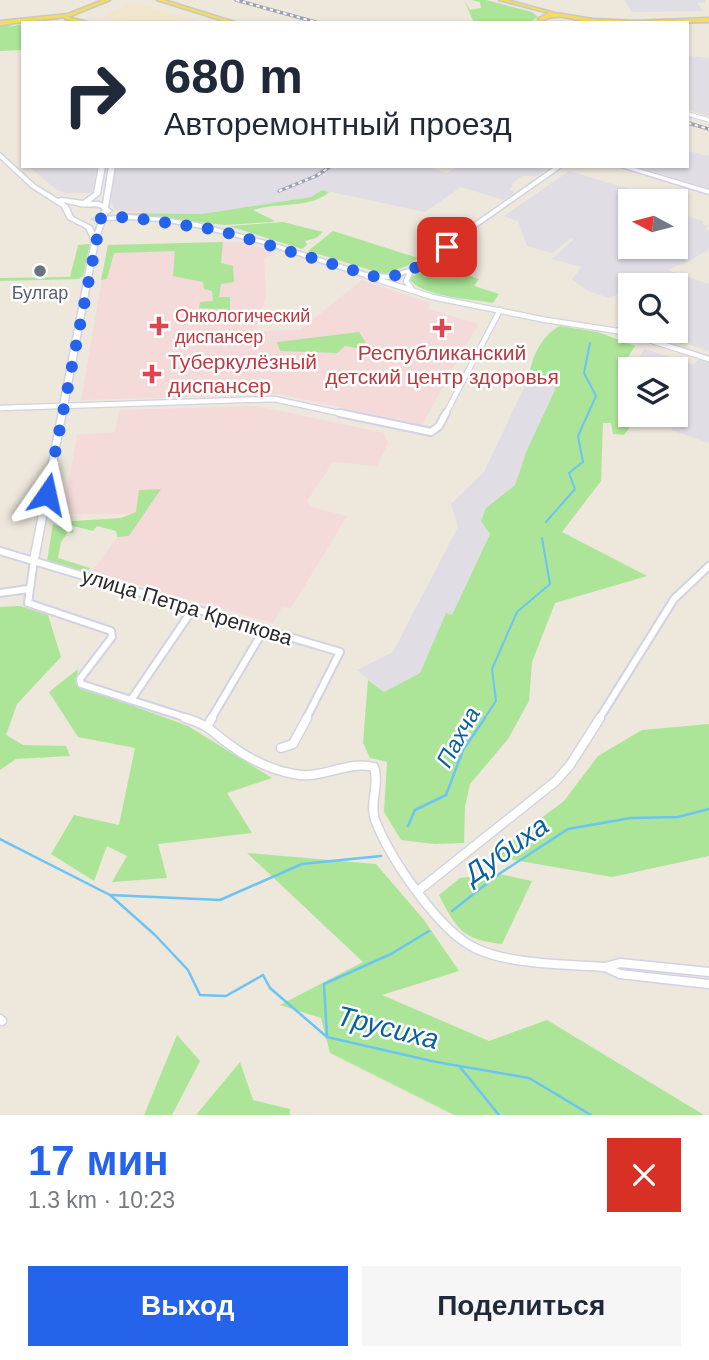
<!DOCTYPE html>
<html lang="ru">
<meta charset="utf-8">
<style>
:root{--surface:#fff;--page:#f6f6f7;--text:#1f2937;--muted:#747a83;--accent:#2563eb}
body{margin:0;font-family:Helvetica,sans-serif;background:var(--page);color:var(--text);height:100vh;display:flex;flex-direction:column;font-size:26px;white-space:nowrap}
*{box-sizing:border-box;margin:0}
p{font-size:23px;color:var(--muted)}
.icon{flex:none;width:38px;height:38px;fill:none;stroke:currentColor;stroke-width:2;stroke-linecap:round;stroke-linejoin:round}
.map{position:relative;height:1115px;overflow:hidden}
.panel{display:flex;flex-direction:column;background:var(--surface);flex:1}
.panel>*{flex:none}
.top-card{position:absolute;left:21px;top:21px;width:668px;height:147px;border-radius:0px;box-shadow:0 2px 5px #0004;background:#fff;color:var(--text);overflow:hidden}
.needle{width:46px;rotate:277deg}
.tools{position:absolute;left:618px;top:189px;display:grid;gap:14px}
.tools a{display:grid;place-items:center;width:70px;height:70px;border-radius:0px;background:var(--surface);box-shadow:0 2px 5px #0004;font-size:35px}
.pin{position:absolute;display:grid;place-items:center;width:60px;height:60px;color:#fff;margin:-30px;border-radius:14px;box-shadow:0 4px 10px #0006}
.me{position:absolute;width:77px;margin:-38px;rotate:11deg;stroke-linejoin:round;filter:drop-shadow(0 0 5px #0008)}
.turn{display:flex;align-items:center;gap:24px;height:147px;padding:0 28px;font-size:32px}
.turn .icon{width:91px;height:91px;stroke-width:2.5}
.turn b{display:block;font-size:49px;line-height:60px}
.round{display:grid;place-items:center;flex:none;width:74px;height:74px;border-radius:0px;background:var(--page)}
.summary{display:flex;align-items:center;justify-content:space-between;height:119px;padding:0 28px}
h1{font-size:42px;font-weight:800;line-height:52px;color:var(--accent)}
.action{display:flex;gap:14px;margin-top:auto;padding:14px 28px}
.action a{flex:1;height:80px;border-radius:0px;background:var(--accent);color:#fff;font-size:28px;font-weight:800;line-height:80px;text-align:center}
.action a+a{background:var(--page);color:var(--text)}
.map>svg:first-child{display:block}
.industrial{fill:#e0dde5}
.education{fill:#efe6cb}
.medical{fill:#f4dad9}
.green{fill:#ace597}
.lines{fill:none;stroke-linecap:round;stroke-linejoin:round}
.stream-far1{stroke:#6cc4f3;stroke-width:2}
.stream{stroke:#6cc4f3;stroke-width:2.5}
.street-far3-casing{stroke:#d1d3e4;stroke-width:5}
.street-far2-casing{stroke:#d1d3e4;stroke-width:7}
.street-far1-casing{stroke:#d1d3e4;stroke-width:10}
.street-casing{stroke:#d1d3e4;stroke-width:11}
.secondary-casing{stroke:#d1d3e4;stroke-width:3}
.primary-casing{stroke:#c8c8c8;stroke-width:3}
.street-far3{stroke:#fff;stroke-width:3.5}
.street-far2{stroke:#fff;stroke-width:4.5}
.street-far1{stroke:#fff;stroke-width:6}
.street{stroke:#fff;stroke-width:8}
.secondary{fill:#fff;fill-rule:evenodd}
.primary{fill:#f5dd59;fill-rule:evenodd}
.rail-casing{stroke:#9fa0b6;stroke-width:3.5}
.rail{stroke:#fff;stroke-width:2;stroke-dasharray:3.5;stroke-linecap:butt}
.route{stroke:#2563eb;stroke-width:12;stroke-dasharray:0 21.6}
.worship-dot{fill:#6b7280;stroke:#fff;stroke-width:2.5}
.health-dot{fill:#e0444e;stroke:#fff;stroke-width:2.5}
.labels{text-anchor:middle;stroke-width:5;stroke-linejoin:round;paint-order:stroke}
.far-worship-label{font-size:18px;fill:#5b616d;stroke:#fff}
.far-health-label{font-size:18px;fill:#be3a42;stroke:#fff;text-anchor:start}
.health-label{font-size:21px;fill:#be3a42;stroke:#fff}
.street-label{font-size:21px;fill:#2b2b2b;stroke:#fff}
.water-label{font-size:23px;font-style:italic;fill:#0961a0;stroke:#fff}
.near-water-label{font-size:28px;font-style:italic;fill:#0961a0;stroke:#fff}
</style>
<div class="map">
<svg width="709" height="1115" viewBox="0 0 709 1115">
<rect width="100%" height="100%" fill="#ede7dc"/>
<g class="industrial">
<polygon points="624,0 705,0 706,2 697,3 703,11 632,12"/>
<polygon points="688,56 709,58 709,116 688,110"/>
<polygon points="688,151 709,156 709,188 635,166 688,166"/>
<polygon points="28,166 97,166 92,193 66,193 57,190"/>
<polygon points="116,166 381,166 390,168 426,166 447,173 458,166 551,166 537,176 522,176 511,184 513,186 509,190 515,192 504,200 461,187 425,212 322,190 311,197 202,214 148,213 114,210 110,195"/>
<polygon points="569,171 652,196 645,201 630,201 630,247 676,247 676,212 703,221 703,224 709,226 705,229 709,231 709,249 691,260 667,270 709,284 709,351 662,335 688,323 676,317 676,285 630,285 630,298 619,294 609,298 586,290 572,279 582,267 552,259 574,239 571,238 552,253 527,246 518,221 504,216"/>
<polygon points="645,349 693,365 699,359 709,362 709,443 671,430 681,410 676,407 676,369 630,369"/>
<polygon points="530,375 555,382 556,390 527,450 515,485 486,508 482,521 490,533 452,615 446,614 420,673 384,692 357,670 393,652 458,527 451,504 484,472"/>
</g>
<polygon class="education" points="133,3 198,21 128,23 102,16"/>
<g class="medical">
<polygon points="243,242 274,252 264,260 266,295 256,331 300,330 362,280 430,303 428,309 478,324 422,425 280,394 81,400 108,245"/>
<polygon points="257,406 384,433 388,443 377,466 333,462 307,501 311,507 347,516 291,608 282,607 273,623 91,572 136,514 63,514 77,435 115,432 119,410"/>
</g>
<g class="green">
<polygon points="464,0 470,10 481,8 480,2 471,0 486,0 532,12 538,17 530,22 474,23"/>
<polygon points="39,21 23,23 21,50 0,51 0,25 13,25 7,27"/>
<path d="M322 190 329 192C311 209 276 202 253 210L275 221 271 222 225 225 121 213 202 214 311 197Z"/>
<polygon points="283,222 323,232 316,238 305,241 307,245 302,249 229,226"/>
<polygon points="333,231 418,258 407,266 384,274 308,251"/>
<polygon points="223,242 221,263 233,266 234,282 221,284 219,297 230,297 230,310 199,308 200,302 213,301 212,291 204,289 203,282 173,276 175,251 114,253 107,279 101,280 108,245"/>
<polygon points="90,244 83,276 79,279 0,281 0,278 70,277 78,245"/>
<path d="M435 264 479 279 474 286 499 294 493 303C472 299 424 297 410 280L413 276Z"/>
<path d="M560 326 598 332 635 346 623 365 630 378V415H639L624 435 613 434 611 423H603L601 481 562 532 647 576 555 603 532 662 529 701 508 739 470 784 465 807 464 843 435 844 401 840 384 812 387 762 370 758 363 743 368 680 384 692 420 673 446 613 452 615 490 534 481 521 486 508 515 485 527 450 555 390V382L530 375C531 357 543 334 560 326Z"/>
<polygon points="359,332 366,343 362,349 345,346 337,353 280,351 277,342"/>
<polygon points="161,489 129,536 117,537 116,531 97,526 93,531 57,522 121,518 136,512 139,490"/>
<polygon points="53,524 74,530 73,533 68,532 61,542 58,558 90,568 86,573 47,561"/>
<polygon points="20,606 48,615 61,657 17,704 6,735 23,745 66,746 70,756 16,759 0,770 0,607"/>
<polygon points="78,669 76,685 188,726 272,778 227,793 252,833 158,844 167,878 112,882 127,856 107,846 94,881 51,854 74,815 119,825 135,748 78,737 49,692"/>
<polygon points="709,724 709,856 612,877 491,856 564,801 598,756 642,730"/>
<polygon points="247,853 376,864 424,920 459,971 382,995 489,1041 547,1020 704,1115 454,1115 330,1053 321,1018 280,1005 363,962"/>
<path d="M499 874 532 881 502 944C462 940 456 928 439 895L460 878Z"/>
<polygon points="177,1035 200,1061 172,1115 144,1115"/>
<polygon points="240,1062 253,1100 290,1109 290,1115 196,1115"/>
</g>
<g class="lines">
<g class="stream-far1">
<polyline points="546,522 575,489 569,473 583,462 578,436 596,396 584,373 590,343"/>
<polyline points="484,719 496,701 492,669 517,612 550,584 542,538"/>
</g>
<g class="stream">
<polyline points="408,826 415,810 446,795 463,750 485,718"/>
<polyline points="0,839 110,895 155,935 188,970 200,995 226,996 263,975 270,988 327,1037 436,1062 529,1078 591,1115"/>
<polyline points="110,895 220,900 302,864 381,856"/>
<polyline points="452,911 499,874 568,829 631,818 678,817 709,809"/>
<polyline points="327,1037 324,984 391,954 429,931"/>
<polyline points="460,1067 499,1115"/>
</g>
<defs>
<polyline id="street-far3" points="688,114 709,120"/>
<g id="street-far2">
<polyline points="411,270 406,281 411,288"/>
<polyline points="367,276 432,297 546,320 624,332 709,359"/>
<polyline points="0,408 274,399 348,415"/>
<polyline points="445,415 500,310"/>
</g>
<g id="street-far1">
<polyline points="340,413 431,432 439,426 446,413"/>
<polyline points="0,551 340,652 306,719"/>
<polyline points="34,560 28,603 111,631 112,637 80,679 81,684 190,719"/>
<polyline points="0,593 28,589"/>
<polyline points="131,700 193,609"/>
<polyline points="211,719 263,631"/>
<polyline points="599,719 674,599 709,566"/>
</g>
<g id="street">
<path d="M185 718C211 726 210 731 230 745 249 759 271 770 294 774 323 780 347 760 374 767 380 785 369 802 375 820 390 858 439 932 477 949 512 965 567 964 605 967"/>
<polyline points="208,725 212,718"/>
<polyline points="281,748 293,744 307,718"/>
<polyline points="418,891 556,781 570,765 600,718"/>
<polyline points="709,972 620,963 605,967 620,974 709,984"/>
<polyline points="0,1019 2,1021"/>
</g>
<g id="secondary">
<path d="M0 153 35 185 58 199 61 198 83 201 94 193 99 166H105L100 194 90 202H99L103 204 109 166H115L108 208 112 211 108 213 106 217 128 215 162 218 197 223 269 242 366 273 389 275 409 269 556 166H563L413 271 389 279 365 277 265 244 197 227 162 221 128 219 105 220 98 241 38 560 34 563 30 560 92 241 86 228 68 219 62 207 31 187 0 158ZM63 202C69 203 75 205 80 206 89 208 95 204 103 209L100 217 93 219 99 221 95 233 91 226 73 217 68 206Z"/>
<polygon points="618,166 628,166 709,190 709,194"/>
</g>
<g id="primary">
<polygon points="103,0 110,0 68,17 91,23 81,23 65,19 65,17 0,25 0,21 68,14"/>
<polygon points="157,0 164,0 238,23 230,23"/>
<path d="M499 0H507L555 13 593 19 636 21 709 18V22C671 23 632 25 594 23 574 21 561 11 541 21L538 19 539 18 549 13Z"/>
</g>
</defs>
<use href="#street-far3" class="street-far3-casing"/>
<use href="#street-far2" class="street-far2-casing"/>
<use href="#street-far1" class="street-far1-casing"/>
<use href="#street" class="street-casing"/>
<use href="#secondary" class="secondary-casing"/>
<use href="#primary" class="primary-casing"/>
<use href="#street-far3" class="street-far3"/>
<use href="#street-far2" class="street-far2"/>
<use href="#street-far1" class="street-far1"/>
<use href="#street" class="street"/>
<use href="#secondary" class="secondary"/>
<use href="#primary" class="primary"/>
<defs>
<g id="rail">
<polyline points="236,0 319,23"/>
<polyline points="688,123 709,129"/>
<polyline points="279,191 316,176 331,166"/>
</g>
</defs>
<use href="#rail" class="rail-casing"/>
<use href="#rail" class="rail"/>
</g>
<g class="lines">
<path class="route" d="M47 494 101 218 127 217 218 230 376 277C403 279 426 262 447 247"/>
</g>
<circle class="worship-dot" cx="40" cy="271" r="7"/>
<g class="health-dot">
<path d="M155.5 315.5h7v7h7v7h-7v7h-7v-7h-7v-7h7z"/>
<path d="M438.5 317.5h7v7h7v7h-7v7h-7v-7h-7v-7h7z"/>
<path d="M148.5 363.5h7v7h7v7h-7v7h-7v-7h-7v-7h7z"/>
</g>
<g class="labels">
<g class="far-worship-label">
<text x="40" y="299">Булгар</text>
</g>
<g class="far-health-label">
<text x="175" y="322">Онкологический<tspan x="175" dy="21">диспансер</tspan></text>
</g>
<g class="health-label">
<text x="442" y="360">Республиканский<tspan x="442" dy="24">детский центр здоровья</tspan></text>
<text x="168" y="369" text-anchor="start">Туберкулёзный<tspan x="168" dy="24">диспансер</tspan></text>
</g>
<g class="street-label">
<text transform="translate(187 607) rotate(17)" y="7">улица Петра Крепкова</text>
</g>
<g class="water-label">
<text transform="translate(458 737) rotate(-61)" y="8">Пахча</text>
</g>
<g class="near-water-label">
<text transform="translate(506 849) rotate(-35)" y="10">Дубиха</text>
<text transform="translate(388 1027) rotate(14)" y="10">Трусиха</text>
</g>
</g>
</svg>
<div class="tools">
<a><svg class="needle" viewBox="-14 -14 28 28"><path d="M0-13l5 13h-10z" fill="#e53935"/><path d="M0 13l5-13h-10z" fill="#747a83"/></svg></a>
<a><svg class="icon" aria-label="search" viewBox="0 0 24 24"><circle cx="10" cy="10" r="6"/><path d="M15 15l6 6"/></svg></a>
<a><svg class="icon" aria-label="layers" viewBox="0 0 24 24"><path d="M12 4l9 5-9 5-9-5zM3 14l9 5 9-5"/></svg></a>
</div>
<div class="pin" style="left:447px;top:247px;background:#d93025"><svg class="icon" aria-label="arrive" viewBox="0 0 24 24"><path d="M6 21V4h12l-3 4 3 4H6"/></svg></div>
<svg class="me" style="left:47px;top:494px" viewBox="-20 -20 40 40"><path d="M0-17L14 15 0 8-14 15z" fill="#2563eb" stroke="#fff" stroke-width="4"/></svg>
<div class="top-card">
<div class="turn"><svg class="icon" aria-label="right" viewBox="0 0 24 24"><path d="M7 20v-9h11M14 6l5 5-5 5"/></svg><div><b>680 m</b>Авторемонтный проезд</div></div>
</div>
</div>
<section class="panel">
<div class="summary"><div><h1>17 мин</h1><p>1.3 km · 10:23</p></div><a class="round" style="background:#d93025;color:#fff"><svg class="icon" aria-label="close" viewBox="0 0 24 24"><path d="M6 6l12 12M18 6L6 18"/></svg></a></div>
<div class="action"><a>Выход</a><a>Поделиться</a></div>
</section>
